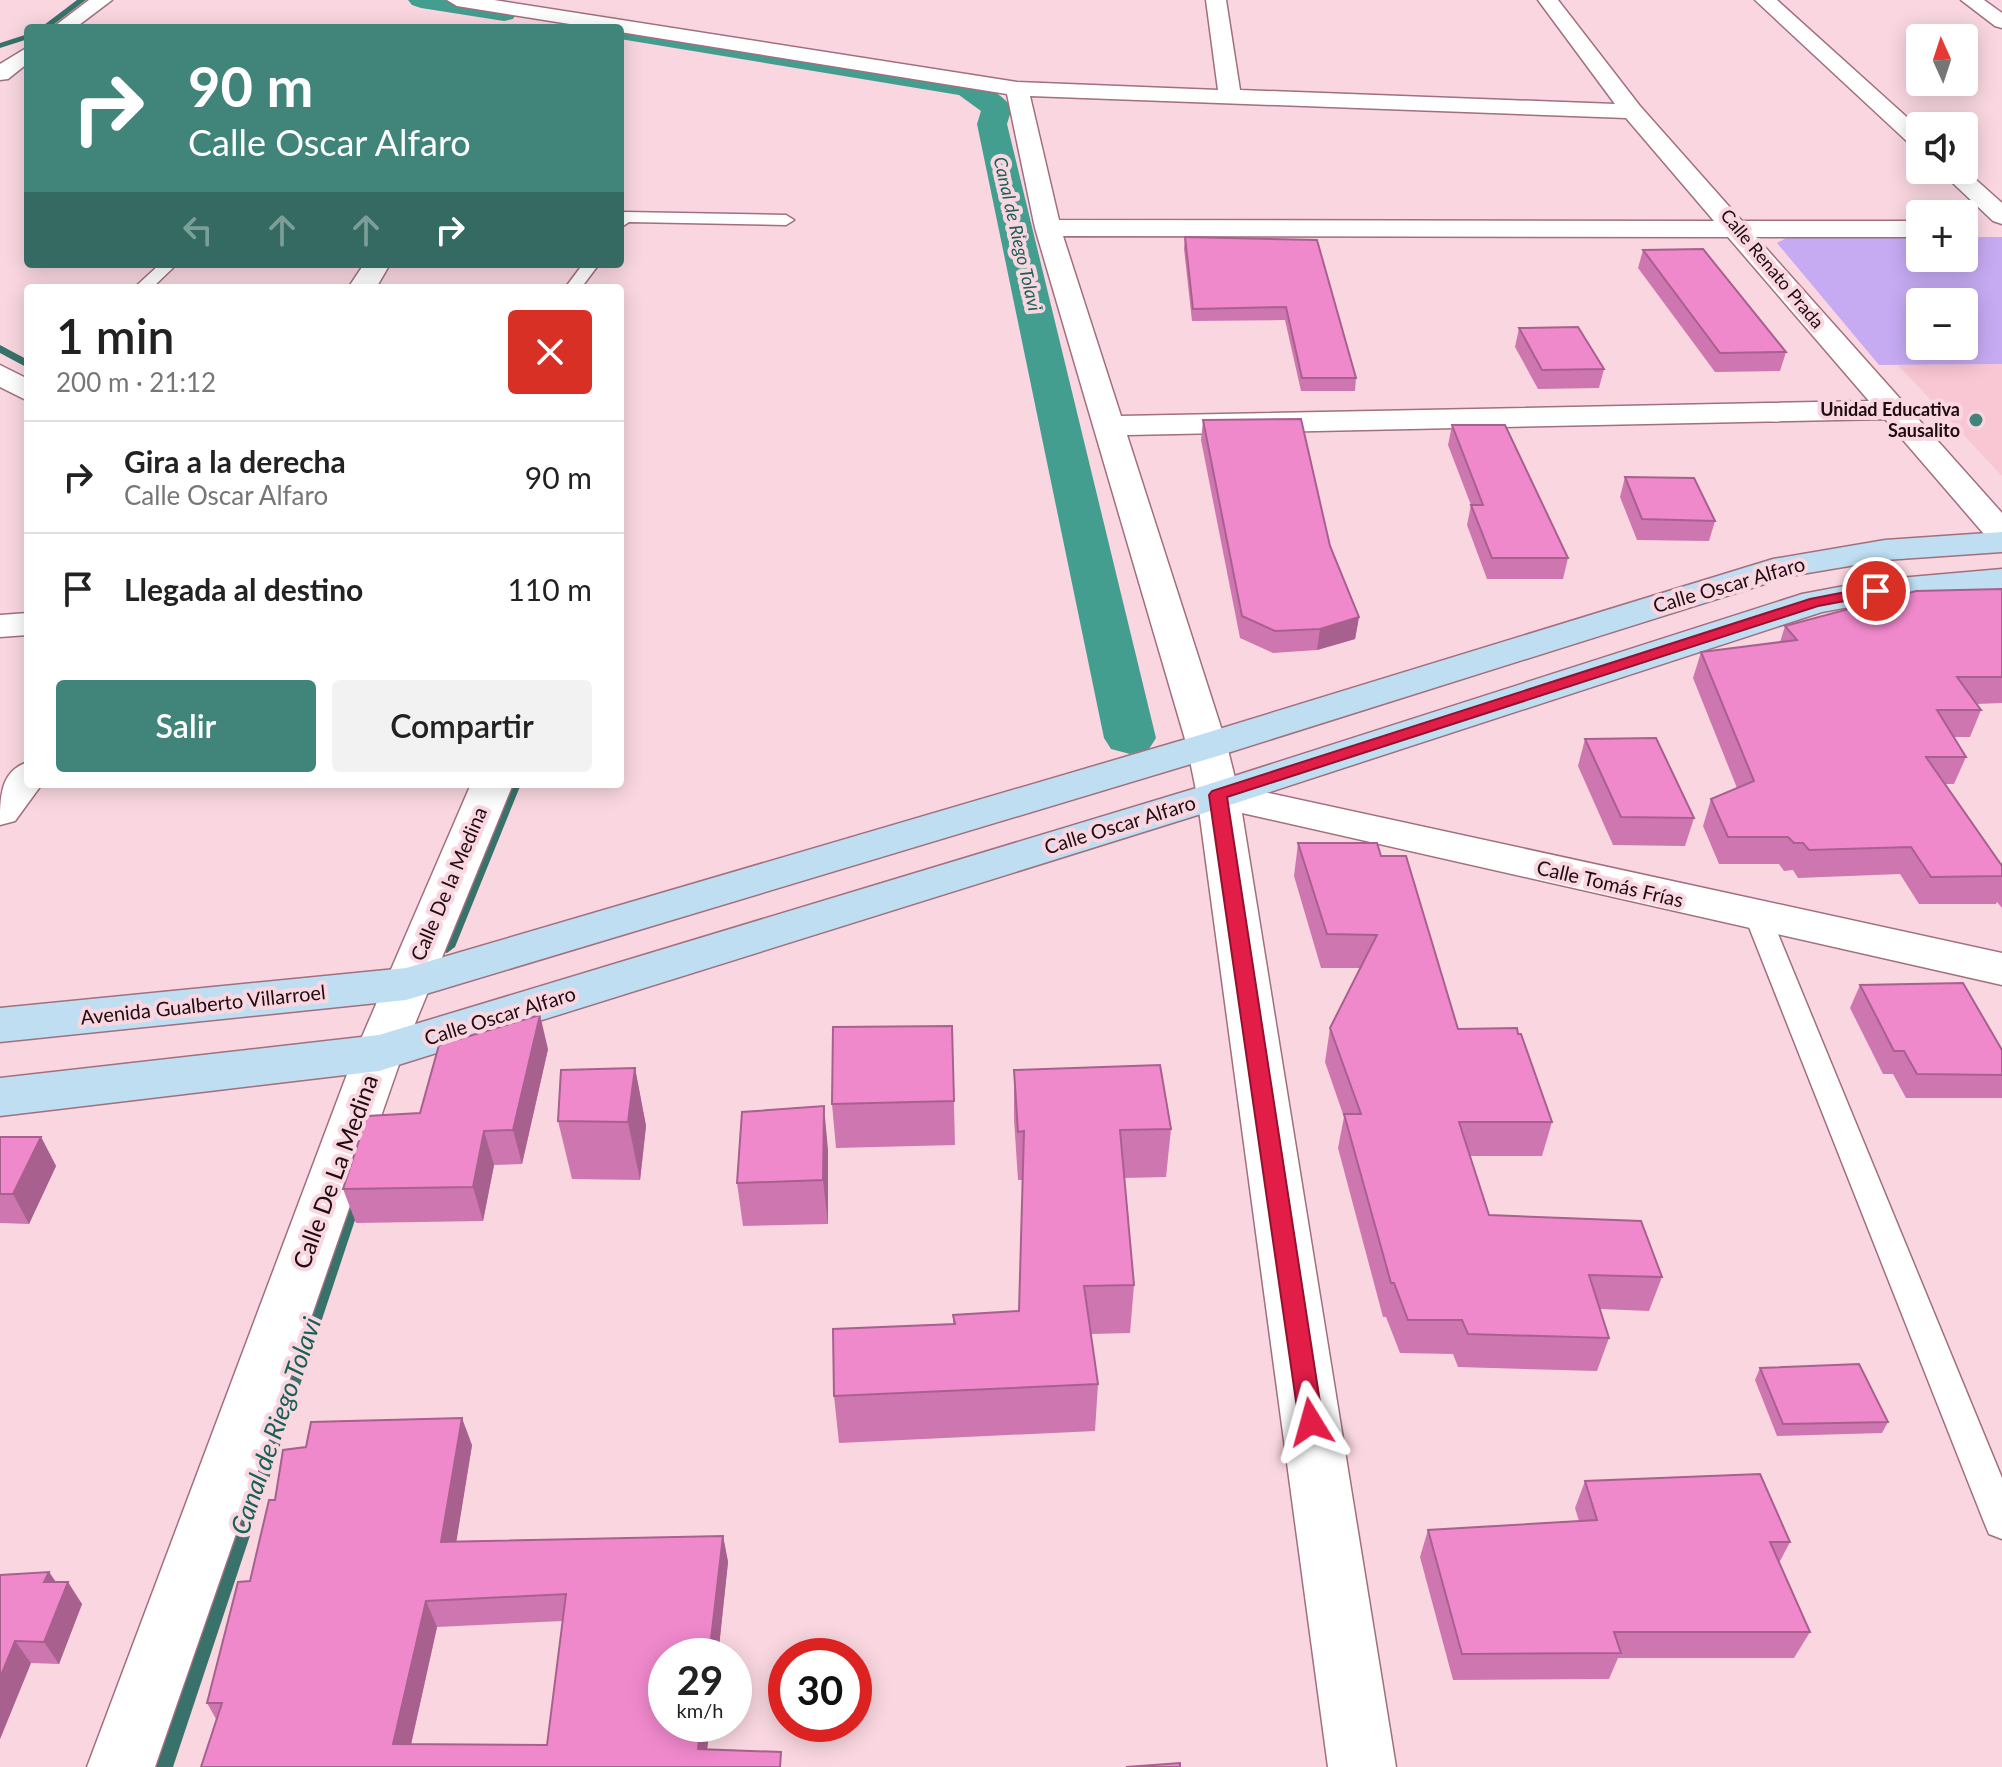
<!DOCTYPE html>
<html lang="es">
<meta charset="utf-8">
<style>
:root{--surface:#fff;--page:#f2f2f2;--text:#222;--muted:#767676;--line:#e0e0e0;--accent:#41857a}
body{margin:0;font-family:Lato,sans-serif;background:var(--page);color:var(--text);height:100vh;display:flex;flex-direction:column;font-size:30px;white-space:nowrap}
*{box-sizing:border-box;margin:0}
p{font-size:26px;color:var(--muted)}
.icon{flex:none;width:44px;height:44px;fill:none;stroke:currentColor;stroke-width:2;stroke-linecap:round;stroke-linejoin:round}
.map{position:relative;flex:1;overflow:hidden}
.drawer{position:absolute;left:24px;top:284px;width:600px;height:504px;display:flex;flex-direction:column;background:var(--surface);border-radius:8px;box-shadow:0 4px 20px #0003}
.drawer>*{flex:none}
.hud{position:absolute;left:24px;top:24px;width:600px;height:244px;border-radius:8px;box-shadow:0 4px 20px #0003;background:#41857a;color:#fff;overflow:hidden}
.needle{width:52px;rotate:357deg}
.buttons{position:absolute;left:1906px;top:24px;display:grid;gap:16px}
.buttons a{display:grid;place-items:center;width:72px;height:72px;border-radius:8px;background:var(--surface);box-shadow:0 4px 20px #0003;font-size:40px}
.speed{position:absolute;left:648px;top:1638px;display:flex;gap:16px;font-size:40px;font-weight:700;text-align:center}
.speed>*{display:grid;place-content:center;width:104px;height:104px;border-radius:50%;background:var(--surface);box-shadow:0 4px 20px #0003;line-height:1}
.speed small{font-size:20px;font-weight:400}
.speed .limit{border:12px solid #d22;background:#fff;color:#111}
.pin{position:absolute;display:grid;place-items:center;width:68px;height:68px;color:#fff;margin:-34px;border:4px solid #fff;border-radius:50%;box-shadow:0 2px 8px #0007}
.me{position:absolute;width:88px;margin:-44px;rotate:352deg;stroke-linejoin:round;filter:drop-shadow(0 0 6px #0008)}
.turn{display:flex;align-items:center;gap:28px;height:168px;padding:0 32px;font-size:36px}
.turn .icon{width:104px;height:104px;stroke-width:2.5}
.turn b{display:block;font-size:56px;line-height:68px}
.lanes{display:flex;align-items:center;height:76px;padding:0 32px;background:#0003;justify-content:center;gap:40px;direction:ltr}
.lanes .off{opacity:.35}
.round{display:grid;place-items:center;flex:none;width:84px;height:84px;border-radius:8px;background:var(--page)}
.head{display:flex;align-items:center;justify-content:space-between;height:136px;padding:0 32px}
h1{font-size:48px;font-weight:600;line-height:60px}
.action{display:flex;gap:16px;margin-top:auto;padding:16px 32px}
.action a{flex:1;height:92px;border-radius:8px;background:var(--accent);color:#fff;font-size:32px;font-weight:600;line-height:92px;text-align:center}
.action a+a{background:var(--page);color:var(--text)}
ul{padding:0;list-style:none}
li{display:flex;align-items:center;gap:24px;height:112px;padding:0 32px;border-top:2px solid var(--line)}
li div{flex:1}
li b{display:block;font-size:30px}
li em{font-style:normal}
.map>svg:first-child{display:block}
.built{fill:#f9c6d3}
.green{fill:#c6abf3;fill-rule:evenodd}
.lines{fill:none;stroke-linecap:round;stroke-linejoin:round}
.stream{fill:#38726a;fill-rule:evenodd}
.canal{fill:#439e90;fill-rule:evenodd}
.lane-casing{stroke:#a16f7d;stroke-width:3}
.street-casing{stroke:#a16f7d;stroke-width:3}
.secondary-casing{stroke:#a16f7d;stroke-width:3}
.lane{fill:#fff;fill-rule:evenodd}
.street{fill:#fff;fill-rule:evenodd}
.secondary{fill:#bfdef1;fill-rule:evenodd}
.wall{fill:#ce76af;fill-rule:evenodd}
.shaded-wall{fill:#a8608f}
.building{fill:#f089cc;stroke:#a8608f;stroke-width:2;fill-rule:evenodd}
.route{fill:#e11d48;stroke:#92132f;stroke-width:2}
.poi-dot{fill:#41857a;stroke:#fad7e0;stroke-width:3}
.labels{text-anchor:middle;stroke-width:8;stroke-linejoin:round;paint-order:stroke}
.far-water-label{font-size:18px;font-style:italic;fill:#176056;stroke:#fad7e0}
.far-street-label{font-size:18px;fill:#1e0c12;stroke:#fad7e0}
.far-poi-label{font-size:18px;font-weight:bold;fill:#1e0c12;stroke:#fad7e0;text-anchor:end}
.street-label{font-size:20px;fill:#1e0c12;stroke:#fad7e0}
.near-street-label{font-size:24px;fill:#1e0c12;stroke:#fad7e0}
.near-water-label{font-size:26px;font-style:italic;fill:#176056;stroke:#fad7e0}
</style>
<div class="map">
<svg width="2002" height="1767" viewBox="0 0 2002 1767">
<rect width="100%" height="100%" fill="#fad7e0"/>
<polygon class="built" points="2002,364 2002,476 1898,365"/>
<path class="green" d="M1788 237H1920V258H1964V237H2002V364L1879 365 1777 243ZM1920 302H1964V346H1920Z"/>
<g class="lines">
<g class="stream">
<polygon points="77,0 86,0 49,28 40,28"/>
<polygon points="28,34 28,39 0,48 0,43"/>
<polygon points="0,345 28,360 28,368 0,353"/>
<polygon points="507,784 521,784 455,947 447,953 441,951 439,947"/>
<polygon points="355,1183 362,1185 365,1190 173,1767 149,1767 345,1190 348,1185"/>
</g>
<g class="canal">
<polygon points="408,0 471,0 513,7 517,13 513,19 504,21 421,8 412,5"/>
<path d="M620 23 968 79C983 83 1003 95 1012 108L1007 124 1156 738 1149 749 1130 754 1111 749 1104 738 977 124 981 111 959 95 620 39V28H609Z"/>
</g>
<defs>
<g id="lane">
<polygon points="625,212 786,215 794,220 786,225 629,222 620,228 620,214"/>
<polygon points="160,264 177,264 152,288 134,288"/>
<polygon points="583,264 599,264 581,288 565,288"/>
<polygon points="1758,908 1767,911 1771,917 2002,1478 2002,1539 1989,1534 1984,1522 1745,917 1749,911"/>
</g>
<g id="street">
<polygon points="89,0 112,0 75,28 52,28"/>
<path d="M447 0H494L1017 82 1218 90 1206 0H1226L1240 90 1615 104 1538 0H1558L1640 106 1742 221H1920V237H1756L2002 513V544L1990 541 1885 419 1127 435 1227 746 1237 786 2002 953V985L1242 813 1396 1767H1328L1197 795 1187 746 1035 228 1007 94 620 32V28H595L457 6ZM1030 96 1626 118 1714 221 1059 220ZM1063 236 1728 237 1869 401 1121 416Z"/>
<polygon points="1755,0 1777,0 1920,129 1920,148 1912,146"/>
<polygon points="1961,0 1984,0 2002,13 2002,28 1995,26"/>
<polygon points="28,47 28,63 8,79 0,80 0,64"/>
<polygon points="1964,169 2002,203 2002,224 1993,221 1939,170"/>
<polygon points="364,264 390,264 376,288 348,288"/>
<polygon points="0,365 28,379 28,401 0,387"/>
<polygon points="28,613 28,635 0,637 0,615"/>
<path d="M28 762V784H42L15 821 0 825C0 797 0 771 28 762Z"/>
<polygon points="471,784 513,784 403,1053 155,1767 87,1767 355,1053"/>
</g>
<g id="secondary">
<polygon points="2002,532 2002,552 1885,560 1790,576 1221,755 406,1000 0,1042 0,1008 406,968 1193,737 1773,559 1885,540"/>
<polygon points="2002,569 2002,591 1876,602 1822,612 1233,804 379,1071 0,1116 0,1078 379,1035 1203,786 1802,594 1876,580"/>
</g>
</defs>
<use href="#lane" class="lane-casing"/>
<use href="#street" class="street-casing"/>
<use href="#secondary" class="secondary-casing"/>
<use href="#lane" class="lane"/>
<use href="#street" class="street"/>
<use href="#secondary" class="secondary"/>
</g>
<g class="wall">
<polygon points="1185,237 1317,240 1356,378 1355,391 1301,391 1285,320 1192,321 1184,249"/>
<polygon points="1643,250 1786,352 1780,371 1715,372 1638,268"/>
<polygon points="1519,328 1604,369 1599,388 1538,389 1515,347"/>
<polygon points="1203,420 1330,546 1359,617 1355,639 1317,650 1273,653 1240,638 1201,440"/>
<polygon points="1452,425 1568,558 1563,579 1487,579 1467,525 1471,505 1448,445"/>
<polygon points="1625,477 1715,521 1709,541 1637,540 1620,497"/>
<polygon points="2002,589 2002,703 1976,704 1981,710 1970,737 1953,737 1966,757 1954,784 1945,784 2001,864 2002,862 2002,908 1997,902 1996,904 1919,904 1900,874 1798,878 1793,870 1784,871 1779,864 1719,864 1703,826 1711,799 1737,788 1693,678 1701,652 1780,642 1785,626"/>
<polygon points="1585,739 1694,818 1685,846 1613,845 1578,766"/>
<polygon points="1298,843 1381,856 1458,1029 1518,1034 1552,1122 1542,1156 1470,1156 1489,1215 1662,1277 1649,1311 1600,1309 1609,1338 1597,1371 1458,1367 1453,1354 1400,1353 1386,1317 1383,1317 1338,1148 1344,1117 1325,1062 1330,1028 1360,968 1321,968 1294,876"/>
<polygon points="1860,985 2002,1050 2002,1098 1906,1098 1893,1074 1883,1074 1850,1008"/>
<polygon points="952,1026 955,1145 836,1148 832,1104"/>
<polygon points="548,1049 522,1164 494,1165 483,1221 356,1223 343,1189 420,1113"/>
<polygon points="635,1068 646,1126 640,1180 572,1179 558,1121"/>
<polygon points="1014,1070 1171,1129 1166,1177 1124,1178 1134,1285 1130,1333 1091,1334 1098,1384 1095,1431 839,1443 834,1396 953,1324 953,1315 1019,1311 1023,1180 1018,1180 1014,1119"/>
<polygon points="0,1137 41,1137 56,1166 29,1224 0,1223"/>
<polygon points="828,1150 828,1224 743,1226 737,1183"/>
<polygon points="1760,1368 1888,1422 1882,1433 1777,1436 1755,1380"/>
<path d="M472 1445 456 1541 723 1536 728 1562 718 1656H666V1724H710L707 1750 201 1767 216 1719 207 1703 250 1581 275 1500ZM563 1621 547 1745 411 1744 437 1627Z"/>
<polygon points="1585,1481 1790,1542 1779,1563 1810,1632 1794,1658 1618,1658 1609,1679 1453,1680 1420,1557 1428,1530 1579,1521 1575,1508"/>
<polygon points="49,1572 56,1582 82,1604 59,1664 31,1663 0,1739 0,1575"/>
</g>
<g class="shaded-wall">
<polygon points="1359,617 1355,639 1317,650 1320,629"/>
<polygon points="540,1015 548,1049 522,1164 513,1130"/>
<polygon points="635,1068 646,1126 640,1180 628,1122"/>
<polygon points="824,1106 828,1150 828,1224 823,1180"/>
<polygon points="484,1131 494,1165 483,1221 473,1187"/>
<polygon points="41,1137 56,1166 29,1224 13,1194"/>
<polygon points="462,1418 472,1445 452,1569 441,1542"/>
<polygon points="723,1536 728,1562 718,1656 709,1656"/>
<polygon points="49,1572 63,1593 68,1582 82,1604 59,1664 44,1642 44,1582"/>
<polygon points="426,1601 437,1627 406,1767 393,1744"/>
<polygon points="15,1641 31,1663 0,1739 0,1678"/>
<polygon points="701,1724 710,1724 705,1767 698,1749"/>
</g>
<g class="building">
<polygon points="1185,237 1317,240 1356,378 1302,378 1286,307 1193,309"/>
<polygon points="1703,249 1786,352 1720,353 1643,250"/>
<polygon points="1578,327 1604,369 1542,370 1519,328"/>
<polygon points="1301,419 1330,546 1359,617 1320,629 1275,631 1242,616 1203,420"/>
<polygon points="1452,425 1505,425 1568,558 1492,558 1471,505 1483,505"/>
<polygon points="1625,477 1694,478 1715,521 1642,519"/>
<polygon points="2002,589 2002,677 1957,677 1981,710 1937,710 1966,757 1926,757 2002,866 2002,876 1931,877 1911,847 1809,850 1803,843 1794,843 1788,837 1728,837 1711,799 1754,781 1701,652 1797,640 1785,626 1916,591"/>
<polygon points="1656,738 1694,818 1621,817 1585,739"/>
<polygon points="1298,843 1377,843 1381,856 1406,856 1458,1029 1517,1028 1518,1034 1521,1034 1552,1122 1459,1122 1489,1215 1641,1221 1662,1277 1589,1275 1609,1338 1468,1334 1462,1320 1408,1320 1394,1283 1391,1283 1344,1114 1361,1114 1330,1028 1377,935 1327,934"/>
<polygon points="1963,983 2002,1050 2002,1075 1917,1074 1904,1051 1894,1051 1860,985"/>
<polygon points="540,1015 513,1130 484,1131 473,1187 343,1189 367,1116 420,1113 439,1045"/>
<polygon points="952,1026 954,1101 832,1104 833,1027"/>
<polygon points="1160,1065 1171,1129 1120,1130 1134,1285 1084,1286 1098,1384 834,1396 833,1329 955,1324 953,1315 1019,1311 1024,1131 1018,1132 1014,1070"/>
<polygon points="635,1068 628,1122 558,1121 561,1070"/>
<polygon points="824,1106 823,1180 737,1183 742,1112"/>
<polygon points="0,1137 41,1137 13,1194 0,1194"/>
<polygon points="1859,1364 1888,1422 1783,1424 1760,1368"/>
<path d="M462 1418 441 1542 723 1536 709 1656H666V1724H701L698 1749 781 1752 780 1767H201L222 1703H207L238 1582 250 1581 269 1500H275L283 1450 306 1447 311 1422ZM566 1594 547 1745 393 1744 426 1601Z"/>
<polygon points="1760,1474 1790,1542 1770,1542 1810,1632 1614,1632 1621,1653 1462,1654 1428,1530 1597,1520 1585,1481"/>
<polygon points="49,1572 44,1582 68,1582 44,1642 15,1641 0,1678 0,1575"/>
<polygon points="1180,1763 1180,1767 1126,1767"/>
</g>
<polygon class="route" points="1876,586 1884,591 1882,594 1818,606 1227,797 1323,1422 1320,1430 1311,1433 1302,1430 1299,1422 1209,795 1212,791 1810,599"/>
<circle class="poi-dot" cx="1976" cy="420" r="8"/>
<g class="labels">
<g class="far-water-label">
<text transform="translate(1017 234) rotate(77)" y="6">Canal de Riego Tolavi</text>
</g>
<g class="far-street-label">
<text transform="translate(1772 269) rotate(50)" y="6">Calle Renato Prada</text>
</g>
<g class="far-poi-label">
<text x="1960" y="416">Unidad Educativa<tspan x="1960" dy="21">Sausalito</tspan></text>
</g>
<g class="street-label">
<text transform="translate(1729 585) rotate(-16)" y="7">Calle Oscar Alfaro</text>
<text transform="translate(1120 825) rotate(-17)" y="7">Calle Oscar Alfaro</text>
<text transform="translate(449 884) rotate(-67)" y="7">Calle De la Medina</text>
<text transform="translate(1610 884) rotate(13)" y="7">Calle Tomás Frías</text>
<text transform="translate(203 1005) rotate(-6)" y="7">Avenida Gualberto Villarroel</text>
<text transform="translate(500 1016) rotate(-17)" y="7">Calle Oscar Alfaro</text>
</g>
<g class="near-street-label">
<text transform="translate(336 1172) rotate(-70)" y="8">Calle De La Medina</text>
</g>
<g class="near-water-label">
<text transform="translate(276 1426) rotate(-71)" y="9">Canal de Riego Tolavi</text>
</g>
</g>
</svg>
<div class="buttons">
<a><svg class="needle" viewBox="-14 -14 28 28"><path d="M0-13l5 13h-10z" fill="#e53935"/><path d="M0 13l5-13h-10z" fill="#767676"/></svg></a>
<a><svg class="icon" aria-label="sound" viewBox="0 0 24 24"><path d="M4 9h4l5-4v14l-5-4H4zM17 9q2 3 0 6"/></svg></a>
<a>+</a>
<a>−</a>
</div>
<div class="speed"><div>29<small>km/h</small></div><div class="limit">30</div></div>
<div class="pin" style="left:1876px;top:591px;background:#d93025"><svg class="icon" aria-label="arrive" viewBox="0 0 24 24"><path d="M6 21V4h12l-3 4 3 4H6"/></svg></div>
<svg class="me" style="left:1311px;top:1422px" viewBox="-20 -20 40 40"><path d="M0-17L14 15 0 8-14 15z" fill="#e11d48" stroke="#fff" stroke-width="4"/></svg>
<div class="hud">
<div class="turn"><svg class="icon" aria-label="right" viewBox="0 0 24 24"><path d="M7 20v-9h11M14 6l5 5-5 5"/></svg><div><b>90 m</b>Calle Oscar Alfaro</div></div>
<div class="lanes"><svg class="icon off" aria-label="left" viewBox="0 0 24 24"><path d="M17 20v-9H6M10 6l-5 5 5 5"/></svg><svg class="icon off" aria-label="ahead" viewBox="0 0 24 24"><path d="M12 20V5M6 11l6-6 6 6"/></svg><svg class="icon off" aria-label="ahead" viewBox="0 0 24 24"><path d="M12 20V5M6 11l6-6 6 6"/></svg><svg class="icon" aria-label="right" viewBox="0 0 24 24"><path d="M7 20v-9h11M14 6l5 5-5 5"/></svg></div>
</div>
<section class="drawer">
<div class="head"><div><h1>1 min</h1><p>200 m · 21:12</p></div><a class="round" style="background:#d93025;color:#fff"><svg class="icon" aria-label="close" viewBox="0 0 24 24"><path d="M6 6l12 12M18 6L6 18"/></svg></a></div>
<ul>
<li><svg class="icon" aria-label="right" viewBox="0 0 24 24"><path d="M7 20v-9h11M14 6l5 5-5 5"/></svg><div><b>Gira a la derecha</b><p>Calle Oscar Alfaro</p></div><em>90 m</em></li>
<li><svg class="icon" aria-label="arrive" viewBox="0 0 24 24"><path d="M6 21V4h12l-3 4 3 4H6"/></svg><div><b>Llegada al destino</b></div><em>110 m</em></li>
</ul>
<div class="action"><a>Salir</a><a>Compartir</a></div>
</section>
</div>
